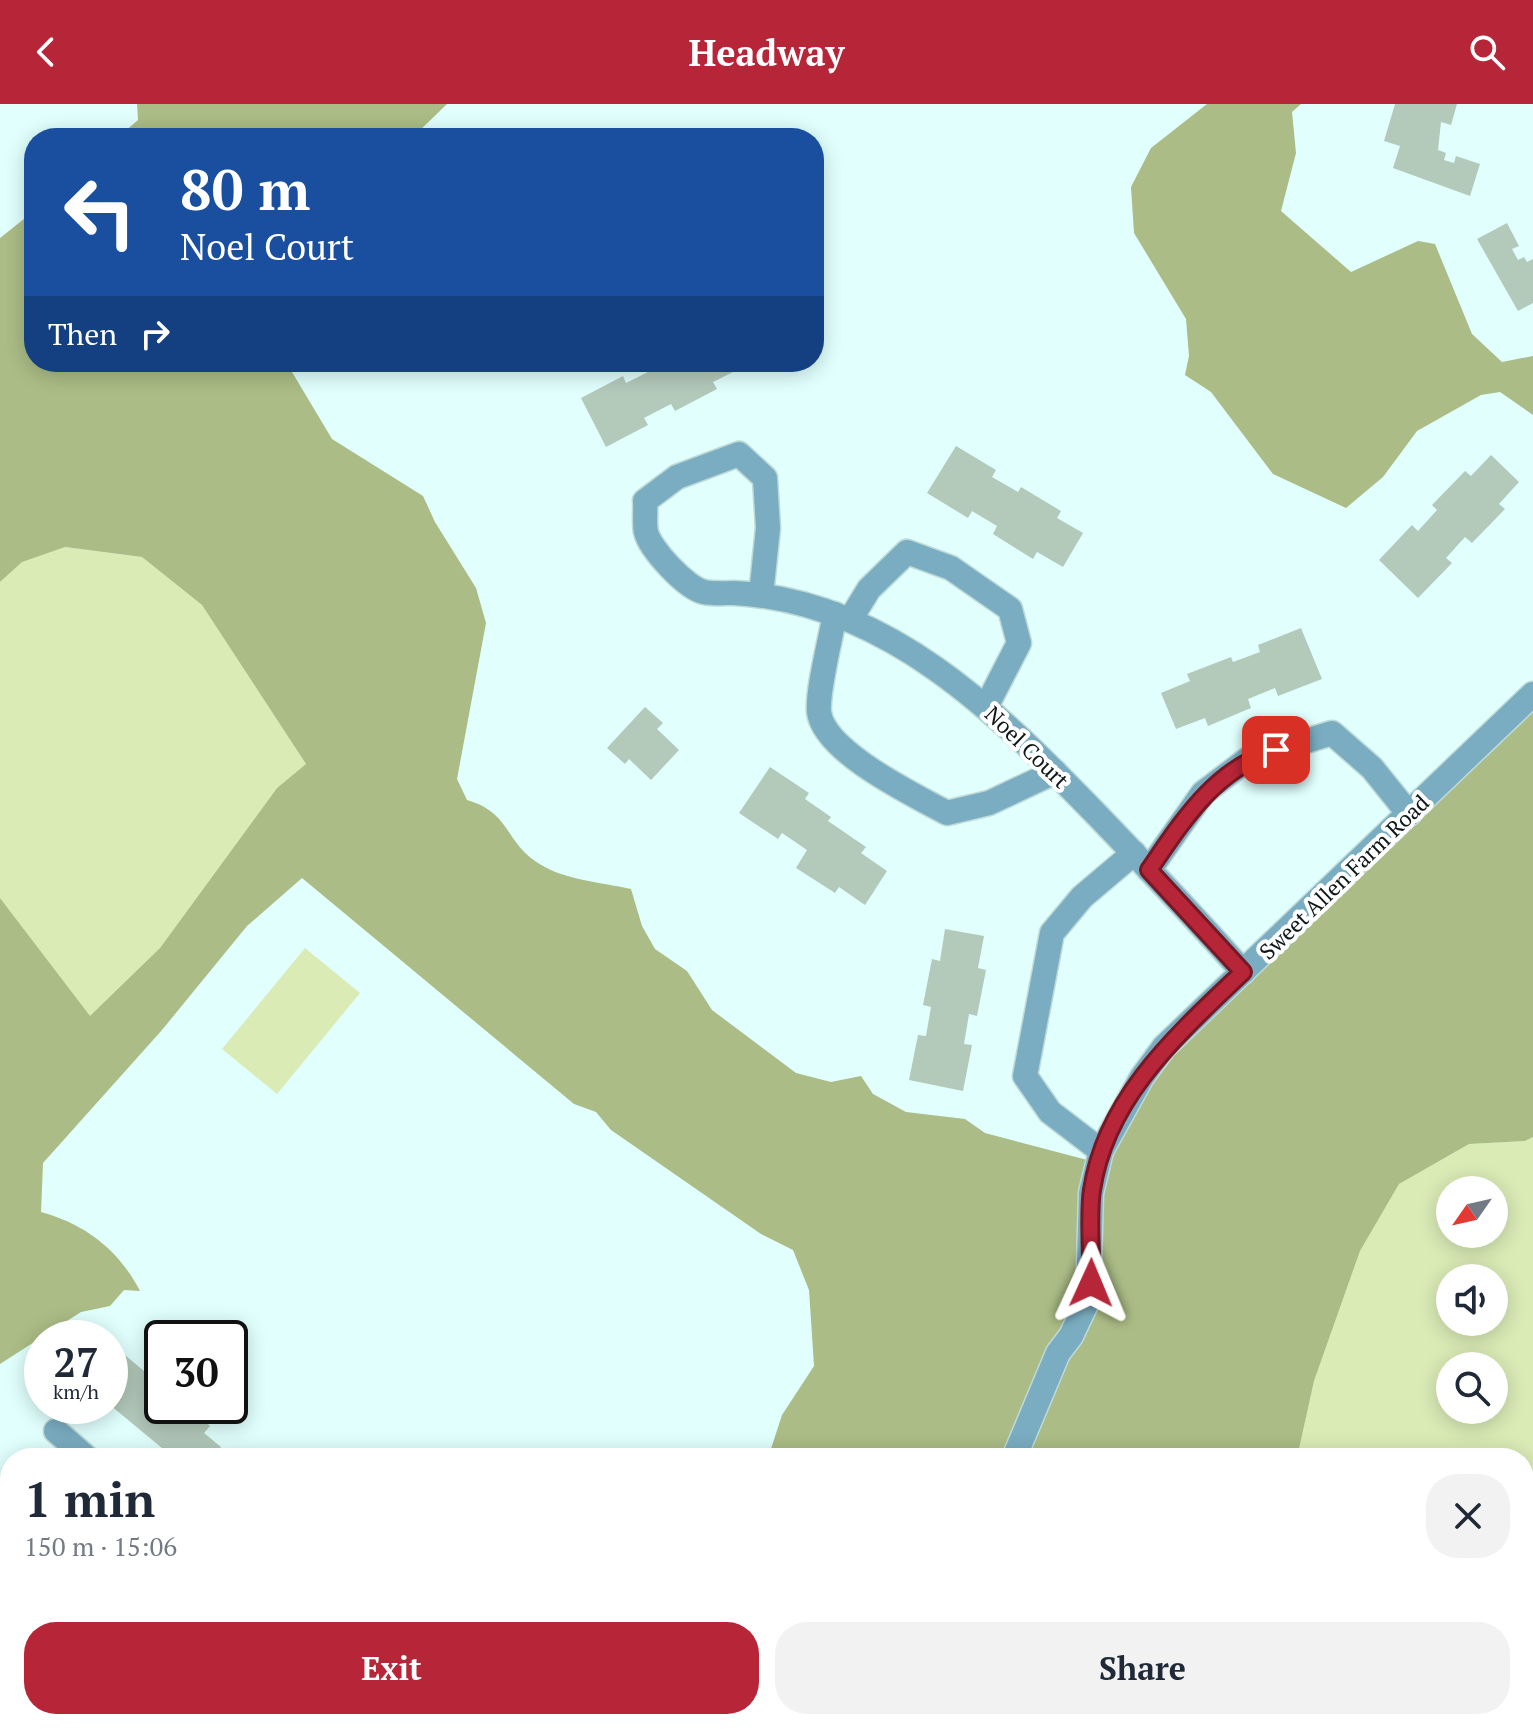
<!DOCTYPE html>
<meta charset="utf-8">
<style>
:root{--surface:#fff;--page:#f2f2f3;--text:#1f2937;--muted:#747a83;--accent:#b72538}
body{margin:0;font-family:"PT Serif",serif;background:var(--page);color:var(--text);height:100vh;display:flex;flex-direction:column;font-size:30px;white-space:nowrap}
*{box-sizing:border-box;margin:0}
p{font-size:26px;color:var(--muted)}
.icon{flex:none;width:44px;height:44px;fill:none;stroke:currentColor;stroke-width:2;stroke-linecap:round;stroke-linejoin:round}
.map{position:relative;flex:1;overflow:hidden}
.drawer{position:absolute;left:0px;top:1344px;width:1534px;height:282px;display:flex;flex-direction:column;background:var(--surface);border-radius:32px 32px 0 0;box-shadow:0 4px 20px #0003}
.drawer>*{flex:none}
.banner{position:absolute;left:24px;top:24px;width:800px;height:244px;border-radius:32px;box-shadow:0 4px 20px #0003;background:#1a4fa0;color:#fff;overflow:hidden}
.needle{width:52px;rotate:236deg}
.tools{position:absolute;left:1436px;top:1072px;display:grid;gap:16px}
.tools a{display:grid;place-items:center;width:72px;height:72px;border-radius:50%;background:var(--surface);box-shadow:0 4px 20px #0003;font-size:40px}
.speed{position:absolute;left:24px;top:1216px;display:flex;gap:16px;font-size:40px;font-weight:700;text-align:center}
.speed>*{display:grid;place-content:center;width:104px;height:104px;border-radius:50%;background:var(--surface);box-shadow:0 4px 20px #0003;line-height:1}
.speed small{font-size:20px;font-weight:400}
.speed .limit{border:4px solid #111;border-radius:12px;background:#fff;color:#111}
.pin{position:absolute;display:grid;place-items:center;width:68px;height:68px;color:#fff;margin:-34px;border-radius:16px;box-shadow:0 4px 12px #0006}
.me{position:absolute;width:88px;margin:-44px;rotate:1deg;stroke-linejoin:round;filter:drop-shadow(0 0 6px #0008)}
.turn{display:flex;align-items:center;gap:28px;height:168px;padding:0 24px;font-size:36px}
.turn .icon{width:104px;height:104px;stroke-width:2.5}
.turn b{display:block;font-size:56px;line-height:68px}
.then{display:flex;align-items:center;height:76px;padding:0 24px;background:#0003;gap:16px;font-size:30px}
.round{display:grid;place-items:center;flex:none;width:84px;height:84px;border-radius:32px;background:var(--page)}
.head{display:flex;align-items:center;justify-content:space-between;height:136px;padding:0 24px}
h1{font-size:48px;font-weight:600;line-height:60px}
.primary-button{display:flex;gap:16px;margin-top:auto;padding:16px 24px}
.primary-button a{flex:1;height:92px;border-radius:32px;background:var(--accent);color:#fff;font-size:32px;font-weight:600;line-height:92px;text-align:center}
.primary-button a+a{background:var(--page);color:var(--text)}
header{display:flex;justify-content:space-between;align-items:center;height:104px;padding:0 24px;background:var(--accent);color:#fff;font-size:36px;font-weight:600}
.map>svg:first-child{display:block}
.green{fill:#daebb6;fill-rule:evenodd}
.forest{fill:#abbc86}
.building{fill:#b3c9ba}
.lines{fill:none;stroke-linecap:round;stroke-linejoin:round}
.minor-casing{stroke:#bedad8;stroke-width:27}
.minor{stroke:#7aadc1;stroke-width:24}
.route-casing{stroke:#771824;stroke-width:20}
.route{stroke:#b72538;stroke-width:14}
.labels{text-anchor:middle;stroke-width:8;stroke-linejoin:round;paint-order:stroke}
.street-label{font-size:22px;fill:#0c1716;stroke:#fff}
</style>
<header><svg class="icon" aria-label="back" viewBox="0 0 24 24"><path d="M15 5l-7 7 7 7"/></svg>Headway<svg class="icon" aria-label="search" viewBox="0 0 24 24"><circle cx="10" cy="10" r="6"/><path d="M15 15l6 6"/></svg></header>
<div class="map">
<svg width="1533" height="1625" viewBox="0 0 1533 1625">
<rect width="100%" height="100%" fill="#e0fffd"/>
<g class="green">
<polygon points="65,443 142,453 202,501 306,660 277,684 160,844 90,913 0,794 0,478 22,457"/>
<polygon points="305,844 360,889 277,990 222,945"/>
<path d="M1533 1033V1530L1524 1526V1354H1297L1314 1277 1360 1147 1399 1080 1469 1040 1525 1037ZM1450 1086H1494V1130H1450ZM1450 1174H1494V1218H1450ZM1450 1262H1494V1306H1450Z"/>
</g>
<g class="forest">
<polygon points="137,0 447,0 412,34 117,34 138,16"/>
<polygon points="1207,0 1301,0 1292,8 1296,49 1281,107 1351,168 1418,137 1435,140 1472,230 1502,258 1533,252 1533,311 1500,288 1481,291 1417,327 1383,373 1346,404 1273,370 1211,288 1185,271 1189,252 1186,215 1134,129 1131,83 1151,44"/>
<path d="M34 107V258H286L332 335 423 392 435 418 476 484 486 519 457 675 467 696C509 708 505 736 535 757 561 776 600 778 631 785L642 822 655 845 687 867 712 906 796 969 831 978 861 972 873 990 906 1008 965 1015 985 1029 1091 1057 1126 990 1533 591V1033L1525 1037 1469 1040 1399 1080 1360 1147 1314 1277 1297 1354H768L782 1311 814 1262 809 1186 793 1146 761 1130 611 1026 596 1008 574 1000 302 774 247 822 162 926 43 1059 41 1108C85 1120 119 1146 140 1187L124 1186 110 1202 81 1208 0 1260V794L90 912 160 844 277 684 306 660 202 501 142 453 65 443 22 458 0 478V134Z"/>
<polygon points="0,1482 10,1494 10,1616 35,1616 45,1625 0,1625"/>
<polygon points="636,1616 870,1616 865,1625 638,1625"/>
<polygon points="1108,1616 1206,1616 1204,1625 1108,1625"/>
</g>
<g class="building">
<polygon points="1395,0 1457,0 1451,21 1441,18 1438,46 1446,49 1444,56 1454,59 1456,52 1480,60 1470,92 1393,64 1400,42 1384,37"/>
<polygon points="1507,119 1519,142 1512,145 1518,156 1524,153 1527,158 1533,155 1533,199 1518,207 1477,135"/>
<polygon points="650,258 738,258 741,264 713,278 717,285 675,307 671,300 644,314 648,321 606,343 581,294 623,272 626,279 654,265"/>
<polygon points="956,342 996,366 992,373 1018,388 1021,383 1061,407 1057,414 1083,429 1063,463 1037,448 1033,455 993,430 997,422 972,407 968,414 927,389"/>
<polygon points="1491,351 1519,378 1499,400 1505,405 1472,439 1465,433 1446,454 1452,459 1418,494 1379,456 1412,421 1418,427 1437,406 1432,401 1465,367 1471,372"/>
<polygon points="1301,524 1322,575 1278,592 1275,584 1248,595 1251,604 1208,622 1205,614 1176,625 1161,589 1190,577 1187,570 1231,553 1233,558 1260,548 1258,541"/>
<polygon points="645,603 663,619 657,625 679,646 651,676 629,655 625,660 607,644"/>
<polygon points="770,663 809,689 805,695 831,713 828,717 866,743 861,749 887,767 865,801 839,783 835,789 796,764 807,746 782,729 778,735 739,709"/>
<polygon points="945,825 984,832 978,864 986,866 977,912 969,910 964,940 972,941 963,987 909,976 918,931 926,932 931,903 923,901 932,855 940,857"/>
<polygon points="114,1242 162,1282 162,1302 186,1302 210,1322 204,1329 221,1343 212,1354 174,1354 110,1301 110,1247"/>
<polygon points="468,1616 555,1616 561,1618 558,1625 490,1625"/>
<polygon points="1011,1616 1023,1616 1021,1625 1009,1622"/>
<polygon points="982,1617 1011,1624 1011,1625 980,1625"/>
</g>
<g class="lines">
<defs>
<g id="minor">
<path d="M761 491 768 424 765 374 739 350 677 373 645 397C646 407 644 419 646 428 650 445 686 484 704 488 713 490 724 489 734 489 887 497 998 609 1098 712 1147 763 1196 814 1243 868"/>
<path d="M835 510C831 533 817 587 819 608 824 648 914 691 947 709L989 699 1055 668"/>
<polyline points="850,516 869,485 907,448 951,464 1010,505 1019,539 986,603"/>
<polyline points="1149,766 1203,689 1248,655 1332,629 1372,664 1409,710"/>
<polyline points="1101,1047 1050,1008 1025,972 1052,829 1082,793 1134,749"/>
<polyline points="56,1327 87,1354"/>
<polyline points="1014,1354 1058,1249 1071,1232 1088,1196 1091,1089 1101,1047 1142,973 1164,943 1533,590"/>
<polyline points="388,1616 391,1625"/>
<polyline points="868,1625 873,1616"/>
</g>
</defs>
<use href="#minor" class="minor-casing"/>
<use href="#minor" class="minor"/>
</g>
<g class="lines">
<defs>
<path id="route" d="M1091 1179C1092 1152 1088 1110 1092 1086 1106 993 1178 930 1243 868L1149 766C1184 715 1215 665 1276 646"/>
</defs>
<use href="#route" class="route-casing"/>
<use href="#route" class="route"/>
</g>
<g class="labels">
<g class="street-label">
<text transform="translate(1027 643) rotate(44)" y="8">Noel Court</text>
<text transform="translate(1344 773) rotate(-44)" y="8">Sweet Allen Farm Road</text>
</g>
</g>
</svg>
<div class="tools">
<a><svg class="needle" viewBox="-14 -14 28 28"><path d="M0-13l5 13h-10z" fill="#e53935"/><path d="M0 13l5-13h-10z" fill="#747a83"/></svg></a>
<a><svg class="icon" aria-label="sound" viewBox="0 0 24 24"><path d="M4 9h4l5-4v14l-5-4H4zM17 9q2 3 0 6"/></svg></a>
<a><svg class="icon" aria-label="search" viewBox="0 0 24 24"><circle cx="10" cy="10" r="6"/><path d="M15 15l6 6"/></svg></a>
</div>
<div class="speed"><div>27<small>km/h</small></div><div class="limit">30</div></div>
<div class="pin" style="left:1276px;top:646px;background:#d93025"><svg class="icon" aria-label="arrive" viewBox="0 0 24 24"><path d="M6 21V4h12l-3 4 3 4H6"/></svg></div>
<svg class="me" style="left:1091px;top:1179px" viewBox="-20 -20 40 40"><path d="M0-17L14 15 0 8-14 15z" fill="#b72538" stroke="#fff" stroke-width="4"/></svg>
<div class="banner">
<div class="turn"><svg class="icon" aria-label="left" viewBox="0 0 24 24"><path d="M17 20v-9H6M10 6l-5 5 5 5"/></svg><div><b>80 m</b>Noel Court</div></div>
<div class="then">Then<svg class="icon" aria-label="right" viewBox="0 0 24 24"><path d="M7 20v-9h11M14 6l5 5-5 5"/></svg></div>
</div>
<section class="drawer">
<div class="head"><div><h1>1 min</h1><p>150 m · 15:06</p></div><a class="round"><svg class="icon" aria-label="close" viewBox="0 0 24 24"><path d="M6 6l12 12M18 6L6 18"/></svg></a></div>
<div class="primary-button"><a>Exit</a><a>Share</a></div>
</section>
</div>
